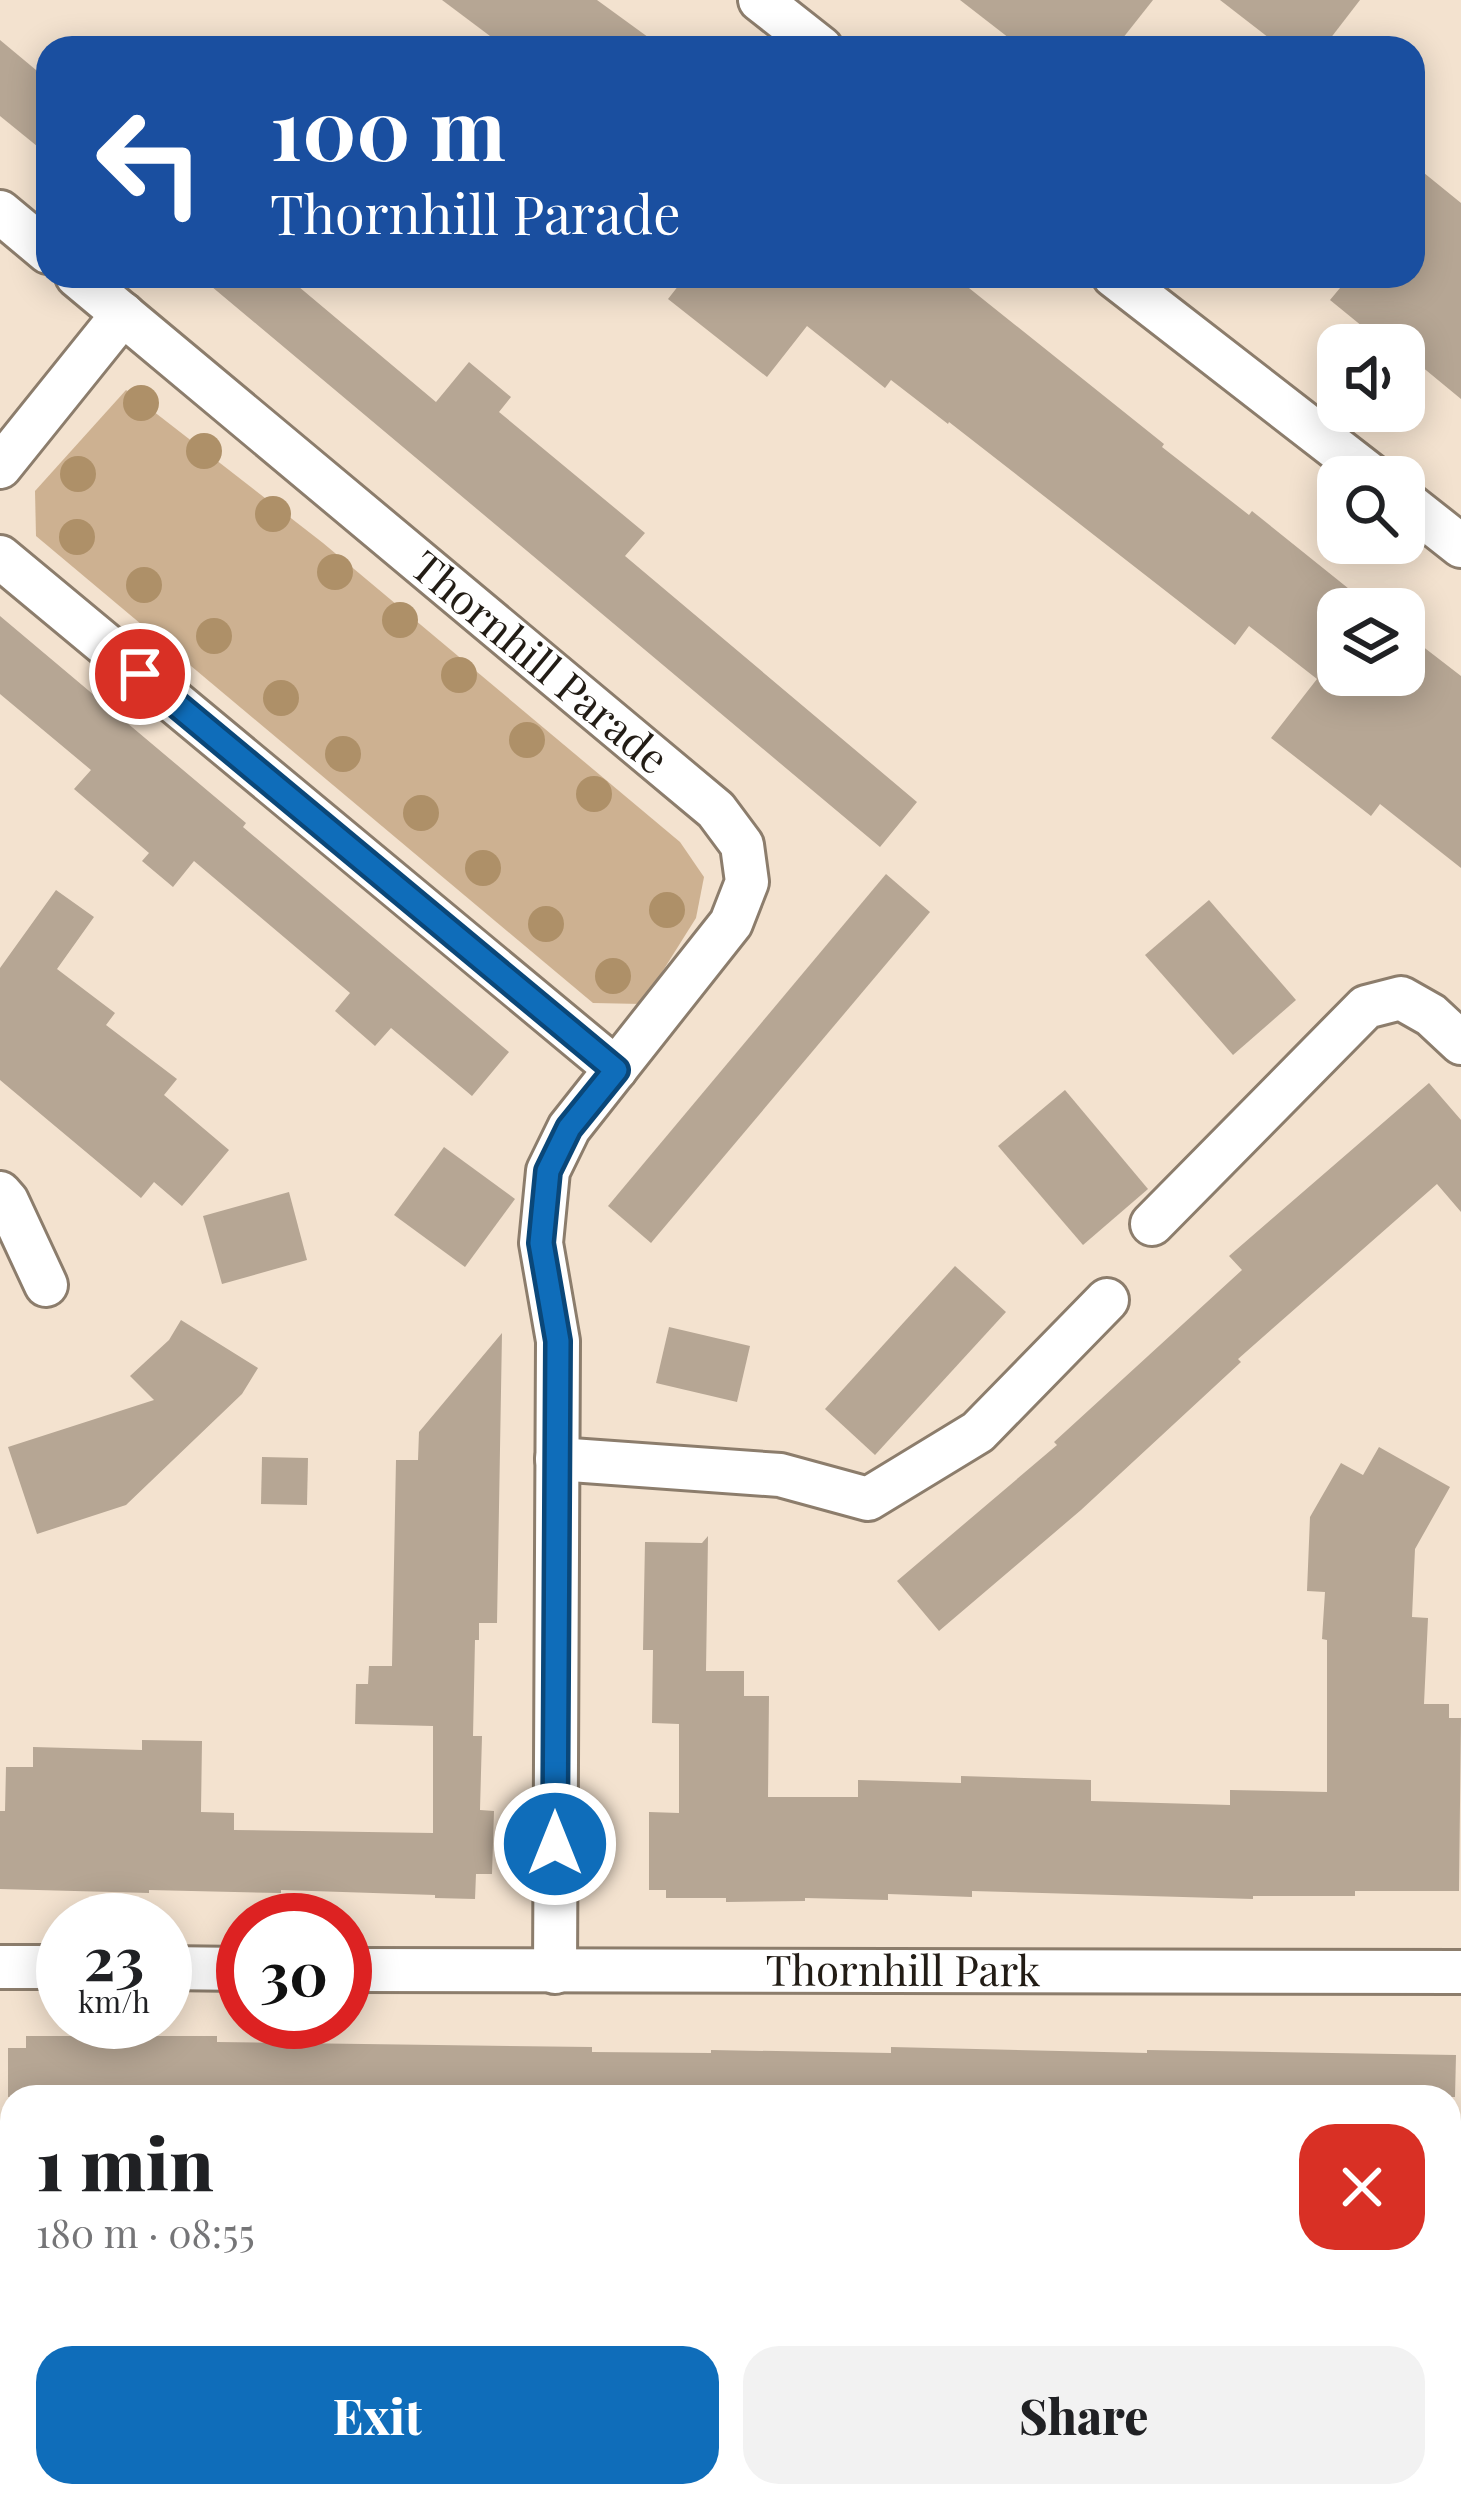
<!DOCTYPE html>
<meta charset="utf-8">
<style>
:root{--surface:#fff;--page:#f2f2f2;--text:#202124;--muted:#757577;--accent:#0f6dba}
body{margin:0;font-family:"Playfair Display",serif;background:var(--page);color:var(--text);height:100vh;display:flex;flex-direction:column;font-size:45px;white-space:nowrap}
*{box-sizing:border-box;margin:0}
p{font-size:39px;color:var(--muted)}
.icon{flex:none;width:66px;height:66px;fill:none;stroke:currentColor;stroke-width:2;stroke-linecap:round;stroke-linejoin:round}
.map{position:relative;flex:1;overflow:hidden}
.side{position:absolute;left:0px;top:2085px;width:1461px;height:423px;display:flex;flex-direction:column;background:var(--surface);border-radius:36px 36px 0 0;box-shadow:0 6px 30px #0003}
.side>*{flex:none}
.banner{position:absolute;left:36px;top:36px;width:1389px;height:252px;border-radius:36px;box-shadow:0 6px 30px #0003;background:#1a4fa0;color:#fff;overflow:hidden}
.controls{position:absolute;left:1317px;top:324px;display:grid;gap:24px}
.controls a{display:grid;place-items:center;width:108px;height:108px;border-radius:24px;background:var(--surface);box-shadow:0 6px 30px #0003;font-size:60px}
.speed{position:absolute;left:36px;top:1893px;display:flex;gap:24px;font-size:60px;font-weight:700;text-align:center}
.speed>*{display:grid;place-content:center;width:156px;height:156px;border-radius:50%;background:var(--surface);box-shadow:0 6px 30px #0003;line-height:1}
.speed small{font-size:30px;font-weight:400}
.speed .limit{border:18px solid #d22;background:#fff;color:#111}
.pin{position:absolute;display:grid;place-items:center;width:102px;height:102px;color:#fff;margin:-51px;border:6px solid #fff;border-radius:50%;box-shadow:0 3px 12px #0007}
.me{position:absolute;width:132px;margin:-66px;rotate:0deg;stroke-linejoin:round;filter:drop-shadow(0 0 9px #0008)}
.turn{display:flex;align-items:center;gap:42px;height:252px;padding:0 36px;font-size:54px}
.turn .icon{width:156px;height:156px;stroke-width:2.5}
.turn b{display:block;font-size:84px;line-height:102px}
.round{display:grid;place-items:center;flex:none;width:126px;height:126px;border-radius:36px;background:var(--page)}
.head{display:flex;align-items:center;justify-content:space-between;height:204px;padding:0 36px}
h1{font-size:72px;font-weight:800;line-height:90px}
.primary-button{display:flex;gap:24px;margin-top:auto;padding:24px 36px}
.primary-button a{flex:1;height:138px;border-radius:36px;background:var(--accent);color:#fff;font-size:48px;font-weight:800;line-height:138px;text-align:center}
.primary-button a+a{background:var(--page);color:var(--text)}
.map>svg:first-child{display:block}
.green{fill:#cdb191}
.building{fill:#b6a694}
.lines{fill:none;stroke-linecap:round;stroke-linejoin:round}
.street-casing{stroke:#8c7d6c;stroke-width:48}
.street{stroke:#fff;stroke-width:42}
.tree{fill:#ae9068}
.route-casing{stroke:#0a4779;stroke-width:30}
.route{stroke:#0f6dba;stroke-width:21}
.labels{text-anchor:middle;stroke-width:12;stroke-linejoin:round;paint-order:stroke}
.street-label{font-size:42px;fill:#221c15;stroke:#f3e2cf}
</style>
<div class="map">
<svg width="1461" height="2507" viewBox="0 0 1461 2507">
<rect width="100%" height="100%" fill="#f3e2cf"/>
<polygon class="green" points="126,390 323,543 680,842 704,877 696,918 642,1004 593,1003 36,536 35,491"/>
<g class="building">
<polygon points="442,0 597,0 663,48 506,48"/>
<polygon points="960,0 1153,0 1115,48 1022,48"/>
<polygon points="1220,0 1360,0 1323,48 1282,48"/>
<polygon points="0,40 48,80 48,155 0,116"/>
<polygon points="1413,164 1461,203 1461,399 1404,352 1404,345 1395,345 1388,340 1384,344 1330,300 1350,276 1413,276"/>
<polygon points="199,276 286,276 436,402 469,362 511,397 499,412 645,533 625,556 917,802 880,847"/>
<polygon points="686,276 954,276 1164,444 1162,447 1249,515 1252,511 1374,609 1338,609 1338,675 1404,675 1404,632 1461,676 1461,868 1380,804 1371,816 1271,738 1317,679 1249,626 1235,645 949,422 948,424 891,380 885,388 807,326 767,377 668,299"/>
<polygon points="0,616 246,823 243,827 509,1052 472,1096 391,1028 375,1046 335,1011 350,993 194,861 173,887 142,861 149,853 74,789 91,770 0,694"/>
<polygon points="886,874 930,912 651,1243 608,1206"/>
<polygon points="56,890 94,917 57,969 115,1013 106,1025 177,1079 164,1095 229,1150 182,1206 154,1182 141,1198 0,1080 0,968"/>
<polygon points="1209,900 1296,1000 1233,1055 1145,955"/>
<polygon points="1429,1083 1461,1120 1461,1212 1437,1184 1238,1359 1241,1362 1081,1510 939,1631 897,1581 1057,1445 1054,1442 1242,1270 1229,1256"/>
<polygon points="1065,1090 1148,1189 1083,1245 998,1146"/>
<polygon points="444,1147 515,1199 465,1267 394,1215"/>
<polygon points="289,1192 307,1260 222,1284 203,1216"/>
<polygon points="955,1266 1006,1312 875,1455 825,1409"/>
<polygon points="181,1320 258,1368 242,1394 126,1505 37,1534 8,1447 154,1400 130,1376 169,1340"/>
<polygon points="669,1327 750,1346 737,1402 656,1383"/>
<polygon points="502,1333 497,1623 479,1623 479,1640 475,1640 473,1736 482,1736 480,1810 494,1811 492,1874 476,1874 475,1899 435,1898 435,1895 281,1890 281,1893 149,1890 149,1893 0,1889 0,1811 5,1811 6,1767 33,1767 33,1747 142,1750 142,1740 202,1741 201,1812 234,1813 234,1830 433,1833 433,1726 355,1724 356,1684 368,1684 369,1666 392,1666 396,1460 418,1460 419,1432"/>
<polygon points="1379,1447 1450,1487 1415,1549 1412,1617 1428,1618 1424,1704 1449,1704 1449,1718 1461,1718 1459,1891 1355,1891 1355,1896 1253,1896 1253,1899 972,1891 972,1897 888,1894 888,1900 805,1898 805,1901 726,1902 726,1898 666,1898 666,1890 649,1890 649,1812 679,1813 679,1724 652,1723 653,1650 643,1650 645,1542 702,1543 708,1536 706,1671 744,1671 744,1696 769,1696 768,1797 858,1797 858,1780 961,1783 961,1776 1091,1780 1091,1801 1230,1805 1230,1790 1327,1792 1327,1640 1322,1639 1325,1592 1307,1591 1310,1517 1341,1463 1363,1475"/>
<polygon points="262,1457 308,1458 307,1505 261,1504"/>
<polygon points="26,2036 217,2036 217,2042 592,2047 592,2052 711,2053 711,2050 891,2053 891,2047 1147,2053 1147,2050 1456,2055 1455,2097 8,2097 8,2048 26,2048"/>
</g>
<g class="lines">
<defs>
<g id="street">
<polyline points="760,0 821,48"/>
<polyline points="0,212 48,252"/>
<path id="s1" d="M77 276 716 810 742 845 747 882 731 923 569 1128 548 1171 541 1243 558 1341 555 1972"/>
<polyline points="1114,276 1373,477"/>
<polyline points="0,467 123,314"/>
<polyline points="1404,501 1461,546"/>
<polyline points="0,557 616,1069"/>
<polyline points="0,1193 7,1201 46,1285"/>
<polyline points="1152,1224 1366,1007 1401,998 1431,1015 1461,1043"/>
<polyline points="557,1459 780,1475 868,1499 978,1432 1107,1300"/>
<polyline points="0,1967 63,1967"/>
<polyline points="165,1968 243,1969"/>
<path id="s2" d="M345 1970 1461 1972"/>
<polyline points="1449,2432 1461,2431"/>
<polyline points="0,2440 12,2438"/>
</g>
</defs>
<use href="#street" class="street-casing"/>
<use href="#street" class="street"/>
</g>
<g class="tree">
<circle cx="141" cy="403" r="18"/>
<circle cx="204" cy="451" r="18"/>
<circle cx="78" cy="474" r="18"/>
<circle cx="273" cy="514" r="18"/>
<circle cx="77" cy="537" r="18"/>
<circle cx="335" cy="572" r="18"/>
<circle cx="144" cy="585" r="18"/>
<circle cx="400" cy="620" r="18"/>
<circle cx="214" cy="636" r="18"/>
<circle cx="459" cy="675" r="18"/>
<circle cx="281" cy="698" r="18"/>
<circle cx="527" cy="740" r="18"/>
<circle cx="343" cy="754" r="18"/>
<circle cx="594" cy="794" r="18"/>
<circle cx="421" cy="813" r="18"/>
<circle cx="483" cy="868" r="18"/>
<circle cx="667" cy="910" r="18"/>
<circle cx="546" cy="924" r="18"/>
<circle cx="613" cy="976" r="18"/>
</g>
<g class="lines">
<defs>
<polyline id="route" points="140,674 616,1070 569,1128 548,1171 541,1243 558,1341 555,1844"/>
</defs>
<use href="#route" class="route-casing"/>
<use href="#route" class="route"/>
</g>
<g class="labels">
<g class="street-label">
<text dy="15" stroke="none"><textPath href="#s1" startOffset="603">Thornhill Parade</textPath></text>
<text dy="15" stroke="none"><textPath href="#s2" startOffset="558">Thornhill Park</textPath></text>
</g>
</g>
</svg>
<div class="controls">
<a><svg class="icon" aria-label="sound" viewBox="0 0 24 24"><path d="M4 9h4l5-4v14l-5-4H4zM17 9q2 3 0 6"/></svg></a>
<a><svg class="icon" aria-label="search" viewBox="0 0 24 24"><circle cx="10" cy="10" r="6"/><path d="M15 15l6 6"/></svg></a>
<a><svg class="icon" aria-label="layers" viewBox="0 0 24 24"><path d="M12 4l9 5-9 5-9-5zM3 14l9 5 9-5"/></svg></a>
</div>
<div class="speed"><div>23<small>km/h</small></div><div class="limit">30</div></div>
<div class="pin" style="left:140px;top:674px;background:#d93025"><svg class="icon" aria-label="arrive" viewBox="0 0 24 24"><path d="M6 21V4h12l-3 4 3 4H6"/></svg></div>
<svg class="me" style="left:555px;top:1844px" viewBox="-20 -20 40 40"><circle r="17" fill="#0f6dba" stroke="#fff" stroke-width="3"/><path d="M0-11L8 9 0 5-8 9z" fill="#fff"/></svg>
<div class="banner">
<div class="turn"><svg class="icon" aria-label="left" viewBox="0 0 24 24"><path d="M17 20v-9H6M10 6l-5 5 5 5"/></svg><div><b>100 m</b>Thornhill Parade</div></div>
</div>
<section class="side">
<div class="head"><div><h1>1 min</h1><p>180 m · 08:55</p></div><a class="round" style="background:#d93025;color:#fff"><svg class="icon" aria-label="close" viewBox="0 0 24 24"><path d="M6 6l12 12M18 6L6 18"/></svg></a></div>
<div class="primary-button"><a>Exit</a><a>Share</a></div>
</section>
</div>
